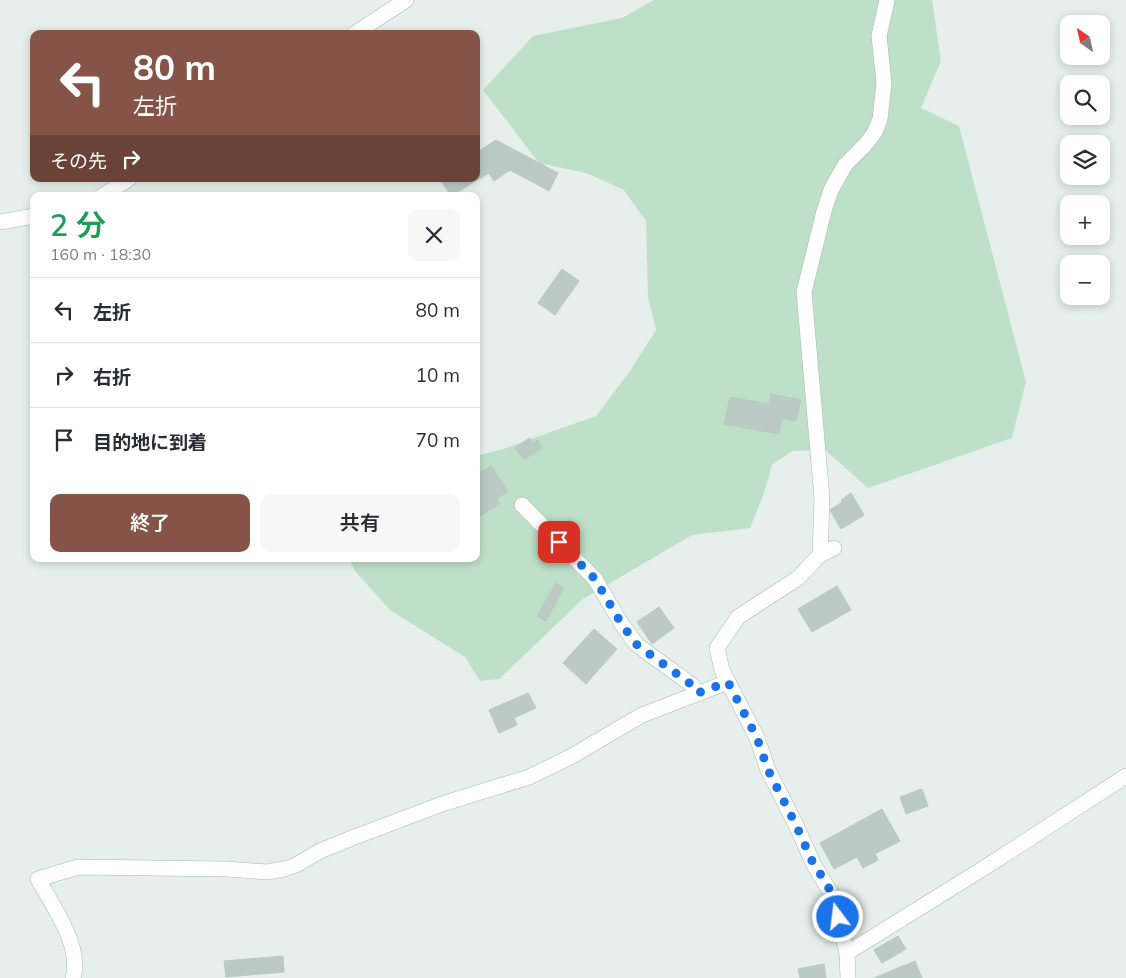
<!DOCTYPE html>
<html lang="ja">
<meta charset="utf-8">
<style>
:root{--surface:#fff;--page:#f7f7f7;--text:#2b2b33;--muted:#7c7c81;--line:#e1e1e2;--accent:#855347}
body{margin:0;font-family:Mulish,"Noto Sans JP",sans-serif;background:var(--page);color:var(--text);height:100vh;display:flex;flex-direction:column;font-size:19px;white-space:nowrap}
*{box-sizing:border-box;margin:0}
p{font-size:16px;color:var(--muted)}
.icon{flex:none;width:28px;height:28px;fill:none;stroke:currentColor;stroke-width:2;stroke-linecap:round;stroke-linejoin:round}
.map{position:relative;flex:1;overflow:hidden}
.side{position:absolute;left:30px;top:192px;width:450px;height:370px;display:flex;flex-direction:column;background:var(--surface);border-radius:10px;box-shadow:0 2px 8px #0003}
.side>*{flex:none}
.guide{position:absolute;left:30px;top:30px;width:450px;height:152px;border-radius:10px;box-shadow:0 2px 8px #0003;background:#855347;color:#fff;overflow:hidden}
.needle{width:32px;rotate:326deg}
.controls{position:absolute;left:1060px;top:15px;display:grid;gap:10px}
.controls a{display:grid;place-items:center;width:50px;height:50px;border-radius:10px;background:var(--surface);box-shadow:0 2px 8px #0003;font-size:25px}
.pin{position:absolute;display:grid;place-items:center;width:42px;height:42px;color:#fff;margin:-21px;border-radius:10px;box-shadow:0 2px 8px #0006}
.me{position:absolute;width:55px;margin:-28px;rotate:345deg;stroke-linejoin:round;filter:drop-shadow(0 0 4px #0008)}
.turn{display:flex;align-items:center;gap:18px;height:105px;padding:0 20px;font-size:22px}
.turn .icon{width:65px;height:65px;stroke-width:2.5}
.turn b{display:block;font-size:35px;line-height:42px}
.then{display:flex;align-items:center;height:48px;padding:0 20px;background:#0003;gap:10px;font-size:19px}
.round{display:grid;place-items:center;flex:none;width:52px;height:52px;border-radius:10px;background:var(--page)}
.head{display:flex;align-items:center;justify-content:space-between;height:85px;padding:0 20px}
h1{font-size:30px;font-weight:600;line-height:38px;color:#1e9e55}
.cta{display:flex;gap:10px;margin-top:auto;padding:10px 20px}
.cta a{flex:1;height:58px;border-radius:10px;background:var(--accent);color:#fff;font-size:20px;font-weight:600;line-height:58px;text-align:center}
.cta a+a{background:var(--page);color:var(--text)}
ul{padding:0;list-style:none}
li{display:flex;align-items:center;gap:15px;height:65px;padding:0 20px;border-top:1px solid var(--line)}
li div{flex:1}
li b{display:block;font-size:19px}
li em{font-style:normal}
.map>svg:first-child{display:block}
.green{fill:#bfe0c8}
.building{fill:#bbcac4;stroke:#b8c9c2}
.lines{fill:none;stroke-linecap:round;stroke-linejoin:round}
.street-casing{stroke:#a8b8b2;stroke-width:16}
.street{stroke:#fff;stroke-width:15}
.route{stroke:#1a73e8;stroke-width:9;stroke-dasharray:0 16.2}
</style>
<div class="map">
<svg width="1126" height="978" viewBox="0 0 1126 978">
<rect width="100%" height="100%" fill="#e6efeb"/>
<polygon class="green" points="654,0 932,0 941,61 921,108 959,126 1026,382 1012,438 868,488 825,450 792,451 772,465 763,496 750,528 692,535 583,599 499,679 480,681 465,657 390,610 355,571 349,559 476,559 476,456 503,449 596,416 630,371 656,330 648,297 646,221 624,190 586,173 539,163 483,90 533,36 622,18"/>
<g class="building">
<polygon points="496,140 558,173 549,191 510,170 494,181 489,173 451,196 440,179 476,179 476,153"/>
<polygon points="562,269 579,281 555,315 538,303"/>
<polygon points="771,394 801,400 796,421 782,418 779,434 724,424 730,397 769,404"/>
<polygon points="529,438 533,444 537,440 542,447 524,460 515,448"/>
<polygon points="491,466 508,491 497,498 500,503 476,519 476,475"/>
<polygon points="851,493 864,515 841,529 830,510 842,502 841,500"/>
<polygon points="556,583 564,588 546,621 537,616"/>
<polygon points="837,586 851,610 812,632 798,609"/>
<polygon points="659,607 674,628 652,644 637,622"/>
<polygon points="594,629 617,649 586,684 563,663"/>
<polygon points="528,693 536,708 514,718 517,725 499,733 489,710"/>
<polygon points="922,789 928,806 906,814 900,797"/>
<polygon points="882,809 900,841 875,854 878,860 863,868 857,857 834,869 820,843"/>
<polygon points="898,936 906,949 882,963 874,950"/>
<polygon points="283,956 284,972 226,977 224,961"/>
<polygon points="915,961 922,978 874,978"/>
<polygon points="824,964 826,978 800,978 798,969"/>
</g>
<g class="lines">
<defs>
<g id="street">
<polyline points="354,34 406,0"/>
<polyline points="102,196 129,179"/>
<polyline points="0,222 34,216"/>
<polyline points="522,505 595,579 621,623 637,645 692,685 698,693"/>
<polyline points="834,548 820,555 798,578 738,617 717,648 722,670 757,738 768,770 796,825 813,863 833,897 847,953 848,978"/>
<polyline points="820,555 822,498 804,292 824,211 831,190 845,165 865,145 875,132 880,119 884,83 879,36 887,0"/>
<polyline points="847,953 984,868 1126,776"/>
<path d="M73 978C82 945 53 907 38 879L78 867 226 869 267 872 284 869 296 865 320 851 352 838 442 804 529 777 572 756 642 715 728 682"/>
</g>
</defs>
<use href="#street" class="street-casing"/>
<use href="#street" class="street"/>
</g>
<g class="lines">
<polyline class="route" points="559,542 595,579 621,623 636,644 692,685 698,693 728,682 757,738 768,770 796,825 813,863 825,881 833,896 838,917"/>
</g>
</svg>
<div class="controls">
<a><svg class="needle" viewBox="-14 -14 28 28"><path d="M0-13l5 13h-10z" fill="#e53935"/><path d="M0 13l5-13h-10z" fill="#7c7c81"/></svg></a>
<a><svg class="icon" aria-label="search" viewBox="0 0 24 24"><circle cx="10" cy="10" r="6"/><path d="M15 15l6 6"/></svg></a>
<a><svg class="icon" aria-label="layers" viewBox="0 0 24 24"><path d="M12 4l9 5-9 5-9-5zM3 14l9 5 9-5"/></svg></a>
<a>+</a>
<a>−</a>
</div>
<div class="pin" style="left:559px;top:542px;background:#d93025"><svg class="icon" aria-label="arrive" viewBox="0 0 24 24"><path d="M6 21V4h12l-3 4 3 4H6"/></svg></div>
<svg class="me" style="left:838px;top:917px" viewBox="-20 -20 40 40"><circle r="17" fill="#1a73e8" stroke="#fff" stroke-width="3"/><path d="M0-11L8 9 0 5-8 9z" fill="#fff"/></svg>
<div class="guide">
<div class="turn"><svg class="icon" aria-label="left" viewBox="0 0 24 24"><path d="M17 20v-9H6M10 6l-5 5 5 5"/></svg><div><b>80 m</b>左折</div></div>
<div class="then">その先<svg class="icon" aria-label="right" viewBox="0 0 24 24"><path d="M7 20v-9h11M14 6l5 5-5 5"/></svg></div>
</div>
<section class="side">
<div class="head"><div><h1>2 分</h1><p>160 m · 18:30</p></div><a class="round"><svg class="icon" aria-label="close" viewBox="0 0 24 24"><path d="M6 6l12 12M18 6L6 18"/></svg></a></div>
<ul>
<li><svg class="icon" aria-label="left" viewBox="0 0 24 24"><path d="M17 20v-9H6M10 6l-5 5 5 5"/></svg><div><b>左折</b></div><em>80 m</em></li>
<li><svg class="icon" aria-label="right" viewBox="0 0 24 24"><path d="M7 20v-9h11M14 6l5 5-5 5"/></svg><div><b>右折</b></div><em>10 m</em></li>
<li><svg class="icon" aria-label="arrive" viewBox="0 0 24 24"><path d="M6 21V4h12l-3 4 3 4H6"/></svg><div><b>目的地に到着</b></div><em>70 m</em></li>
</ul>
<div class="cta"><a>終了</a><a>共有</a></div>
</section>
</div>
